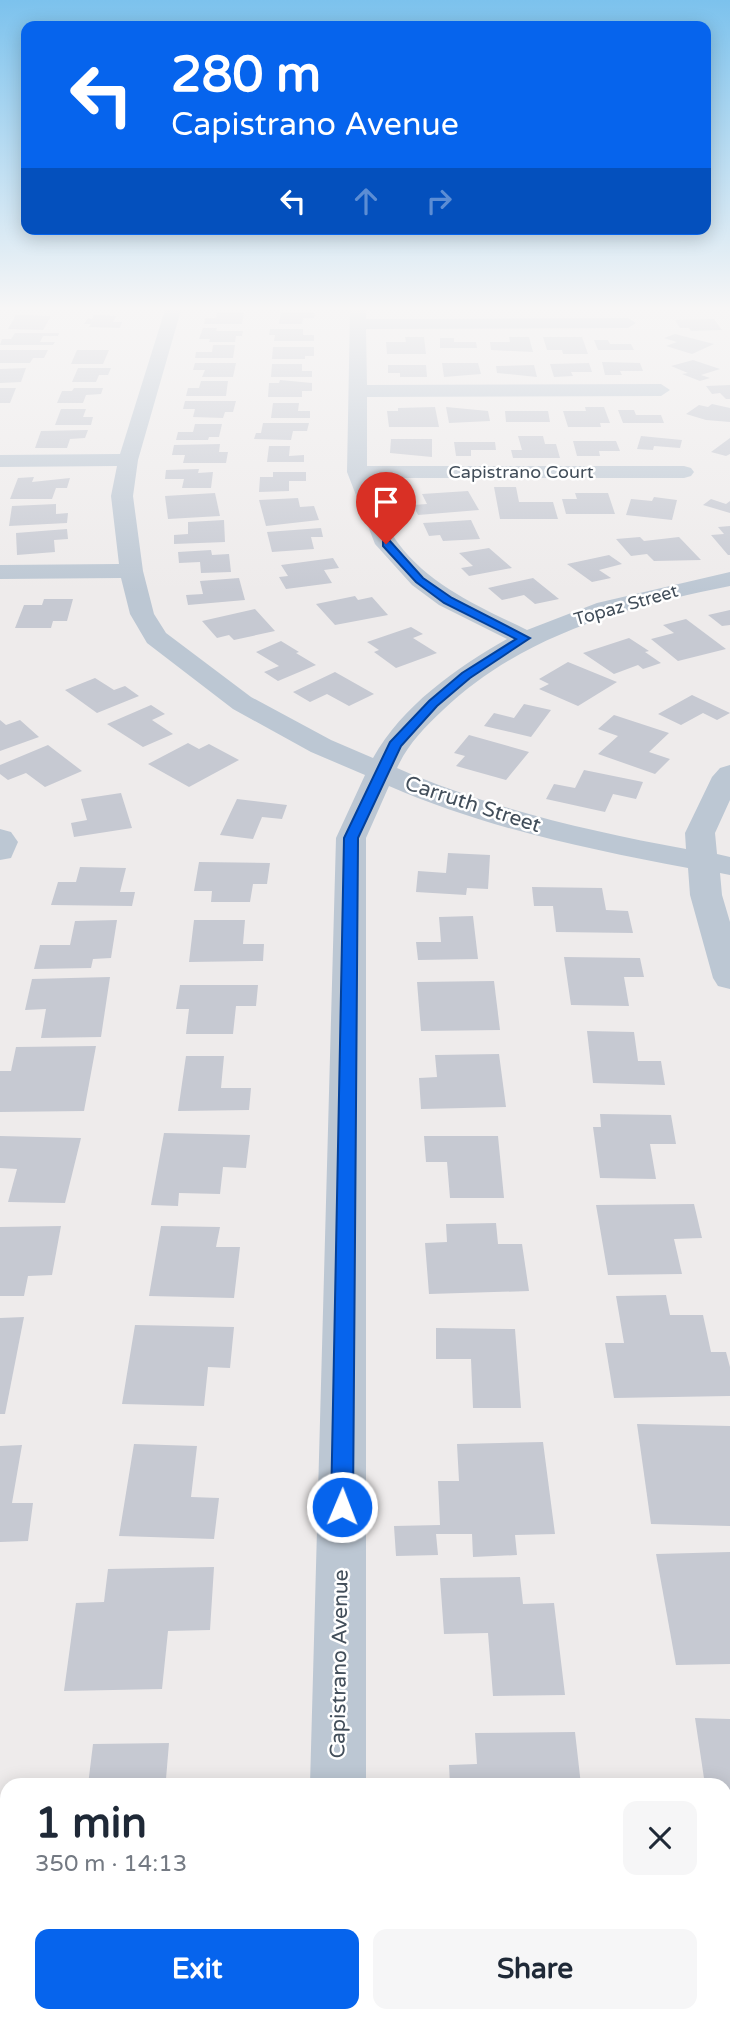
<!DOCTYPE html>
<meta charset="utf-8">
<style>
:root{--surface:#fff;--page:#f6f6f7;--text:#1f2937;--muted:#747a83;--accent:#0664ed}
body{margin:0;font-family:"Varela Round",sans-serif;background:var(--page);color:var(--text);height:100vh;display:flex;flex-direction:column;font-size:26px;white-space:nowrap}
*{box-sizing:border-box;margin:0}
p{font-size:23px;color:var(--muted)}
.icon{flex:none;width:38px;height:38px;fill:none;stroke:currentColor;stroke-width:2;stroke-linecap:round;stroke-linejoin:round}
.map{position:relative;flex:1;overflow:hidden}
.details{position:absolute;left:0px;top:1778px;width:732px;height:245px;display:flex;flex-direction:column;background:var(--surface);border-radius:21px 21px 0 0;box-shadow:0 4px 18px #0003}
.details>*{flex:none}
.top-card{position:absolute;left:21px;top:21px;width:690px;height:214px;border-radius:14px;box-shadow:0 4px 18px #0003;background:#0664ed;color:#fff;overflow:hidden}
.pin{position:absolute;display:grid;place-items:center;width:60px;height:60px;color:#fff;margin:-72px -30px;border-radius:50% 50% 50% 0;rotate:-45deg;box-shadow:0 0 7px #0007}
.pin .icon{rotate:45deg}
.me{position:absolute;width:77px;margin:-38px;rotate:1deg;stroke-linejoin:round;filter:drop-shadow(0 0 5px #0008)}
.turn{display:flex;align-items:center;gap:24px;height:147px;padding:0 35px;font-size:32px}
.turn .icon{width:91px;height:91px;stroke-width:2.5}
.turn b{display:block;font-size:49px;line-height:60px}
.lanes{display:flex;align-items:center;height:66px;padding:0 35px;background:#0003;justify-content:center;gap:35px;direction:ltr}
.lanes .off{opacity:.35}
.round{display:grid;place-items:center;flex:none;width:74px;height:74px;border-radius:14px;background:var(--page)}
.head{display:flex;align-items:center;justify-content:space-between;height:119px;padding:0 35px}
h1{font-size:42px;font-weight:700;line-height:52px}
.primary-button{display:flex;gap:14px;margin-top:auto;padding:14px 35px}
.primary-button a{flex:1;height:80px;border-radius:14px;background:var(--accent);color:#fff;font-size:28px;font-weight:700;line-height:80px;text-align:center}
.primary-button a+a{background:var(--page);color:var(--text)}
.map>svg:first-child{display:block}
.building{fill:#c6c9d2}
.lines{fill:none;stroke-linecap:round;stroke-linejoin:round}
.street{fill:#bcc7d3;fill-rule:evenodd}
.route{fill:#0664ed;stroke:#04419a;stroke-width:2}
.labels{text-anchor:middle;stroke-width:5;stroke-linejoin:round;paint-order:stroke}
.far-street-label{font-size:18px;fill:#424e5a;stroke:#fff}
.street-label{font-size:21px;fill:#424e5a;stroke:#fff}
</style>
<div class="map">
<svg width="730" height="2023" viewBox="0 0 730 2023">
<rect width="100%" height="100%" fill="#eeebeb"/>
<g class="building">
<polygon points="217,312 244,312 242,324 204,324 205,318 216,318"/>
<polygon points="281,312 315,313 314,318 303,318 302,324 279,324"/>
<polygon points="16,315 51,316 43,330 8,329"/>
<polygon points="94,315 116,316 113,322 122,322 120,328 89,327 91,324 84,324 88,318 92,319"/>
<polygon points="714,319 722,330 691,331 689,328 680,328 675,320"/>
<polygon points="203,328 217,328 216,331 243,331 242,336 236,336 235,342 209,342 210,339 199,339"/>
<polygon points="270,329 303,329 303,335 314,335 314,341 274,341 275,335 269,335"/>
<polygon points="15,333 59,333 58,336 43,336 40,342 55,342 53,345 0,345 2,339 11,339"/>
<polygon points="675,334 714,344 692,354 666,346 677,342 664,338"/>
<polygon points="405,337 424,337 426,354 387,354 386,342 406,342"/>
<polygon points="509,337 529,337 533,352 491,350 490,342 510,342"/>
<polygon points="543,337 582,337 588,354 563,354 562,350 547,350"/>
<polygon points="440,338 454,338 454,342 476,342 477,348 440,348"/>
<polygon points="594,340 608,340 610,344 631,344 634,350 598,350"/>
<polygon points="213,345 235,345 233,358 195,358 196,352 212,352"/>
<polygon points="273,347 314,347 314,356 305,356 305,359 272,359"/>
<polygon points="0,350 48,350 44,358 33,358 30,363 0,363"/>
<polygon points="77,350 109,350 103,364 71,364"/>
<polygon points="693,360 720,369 701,375 710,378 700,381 682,374 688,373 671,366"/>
<polygon points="602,362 640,363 643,371 620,371 622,375 605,375"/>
<polygon points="195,363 236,363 233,377 202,377 205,370 193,370"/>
<polygon points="442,363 478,363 481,374 444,377"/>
<polygon points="589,363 592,372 571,372 573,376 554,377 550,364"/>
<polygon points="272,364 302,364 302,371 312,371 312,377 271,377"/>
<polygon points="388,365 426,365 427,377 400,377 400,373 388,373"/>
<polygon points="534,365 537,377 497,373 496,366"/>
<polygon points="26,368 21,382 0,383 0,369"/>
<polygon points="78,368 111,368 108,375 99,375 96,382 72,382"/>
<polygon points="280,380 312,383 312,391 302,391 302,397 268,397 269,383 279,383"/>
<polygon points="201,381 228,381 226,396 186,396 188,388 199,388"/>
<polygon points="730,385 730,399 726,399 720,393 712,394 706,386"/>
<polygon points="0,388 16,388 10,403 0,403"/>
<polygon points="74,388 103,388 101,394 86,395 83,403 57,403 62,391 72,391"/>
<polygon points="185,401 236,401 233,412 225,412 223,418 193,417 195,409 183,409"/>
<polygon points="273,403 299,403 298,411 310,411 310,418 271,418"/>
<polygon points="712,404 730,408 730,422 706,420 686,414 699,405 708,407"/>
<polygon points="435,407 439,427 389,427 387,411 398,411 398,408"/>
<polygon points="446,407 488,411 490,421 449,423"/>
<polygon points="585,407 604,407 610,423 600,423 601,427 568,427 563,411 586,411"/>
<polygon points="61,409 86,409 83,417 93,417 91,425 55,425"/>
<polygon points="618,410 634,410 636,415 661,415 664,423 623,423"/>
<polygon points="505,411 548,411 550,422 506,422"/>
<polygon points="263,423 309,423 307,431 293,431 291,440 254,439 256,433 261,433"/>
<polygon points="195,424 222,424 219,437 209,437 208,440 176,440 178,432 193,432"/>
<polygon points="88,430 85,438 70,439 67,448 35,448 41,431"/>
<polygon points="518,436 543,436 545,444 556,444 560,458 513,458 511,450 522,450"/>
<polygon points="641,436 682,440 680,448 654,446 653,450 637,449"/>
<polygon points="730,438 730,454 726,456 711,452"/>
<polygon points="391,439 432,439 432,457 390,453"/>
<polygon points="573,441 616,441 620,451 599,451 600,456 577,456"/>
<polygon points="454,442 495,442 496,450 471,450 471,456 456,456"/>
<polygon points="220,444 219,452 228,452 226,463 183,463 185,455 172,455 174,445"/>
<polygon points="269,446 290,446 289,456 304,455 304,462 267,462"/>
<polygon points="199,469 198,473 213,472 211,488 182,488 184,479 165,479 166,470"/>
<polygon points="273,472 306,472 306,481 289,481 289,491 259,492 260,477 273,477"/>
<polygon points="34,477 32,482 70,478 67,488 56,488 52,499 10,499 18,478"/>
<polygon points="494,487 516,487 519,502 553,502 558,519 500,519"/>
<polygon points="468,491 479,510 418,515 413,505 427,504 422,494"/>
<polygon points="215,493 220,516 168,519 165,496"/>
<polygon points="575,493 608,493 615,514 566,514 562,499 577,499"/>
<polygon points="654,497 677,500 672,520 626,515 631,499 652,501"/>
<polygon points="298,498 300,507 314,506 319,520 266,526 259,500"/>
<polygon points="711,499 726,504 730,501 730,513 703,505"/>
<polygon points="56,504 56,514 68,513 67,523 9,526 12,506"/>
<polygon points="224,520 225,542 174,544 174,535 188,534 188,522"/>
<polygon points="471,520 480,539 443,541 440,535 429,536 423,523"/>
<polygon points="730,526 730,555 728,555 711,535 724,534 718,527"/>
<polygon points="321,528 323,537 311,537 314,549 272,552 267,532"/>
<polygon points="67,529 68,539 54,540 55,552 17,555 16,533"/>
<polygon points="640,537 644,541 679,537 701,560 654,561 647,554 631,556 616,539"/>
<polygon points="489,548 512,568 469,576 461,568 473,566 459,553"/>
<polygon points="211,550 212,555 229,554 231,572 201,573 200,562 179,563 178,552"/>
<polygon points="609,555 622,564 599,570 611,578 592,582 567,564"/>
<polygon points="333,558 339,568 324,570 332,583 286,589 279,577 288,576 281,565"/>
<polygon points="239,578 245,600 188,605 186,595 203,594 200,581"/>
<polygon points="533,578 559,599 535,604 524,595 502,600 488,588"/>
<polygon points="355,596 358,600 372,597 388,615 335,625 316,604"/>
<polygon points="44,599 73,599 67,621 53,621 51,628 15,628 24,605 42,605"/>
<polygon points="255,609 275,631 234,640 229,635 217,638 202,621"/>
<polygon points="730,610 730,625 722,626 708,615"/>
<polygon points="686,619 726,649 678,661 651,639 674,633 663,625"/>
<polygon points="411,627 423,634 413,638 437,653 396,668 374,652 379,650 367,642"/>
<polygon points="629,638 649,651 645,652 661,663 643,669 638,665 614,674 583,653"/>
<polygon points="281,641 299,652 296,653 316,665 278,681 264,672 279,666 256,652"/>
<polygon points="568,662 617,682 578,706 539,689 549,684 539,679"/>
<polygon points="335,672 374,694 349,706 327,694 310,702 293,692"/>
<polygon points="95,678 114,690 125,686 139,696 97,713 65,690"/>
<polygon points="692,695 730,713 717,720 703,713 681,725 658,714"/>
<polygon points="524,704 551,710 531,737 484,726 494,713 514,718"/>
<polygon points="151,705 165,714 152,720 173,734 143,747 107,724"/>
<polygon points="614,715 669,733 649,752 670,759 655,774 598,754 618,736 598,729"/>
<polygon points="0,720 6,725 20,720 39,737 0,751"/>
<polygon points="469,735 529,752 506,780 456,766 465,756 454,753"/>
<polygon points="188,743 199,749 209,744 239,760 189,787 148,764"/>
<polygon points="48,745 82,771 45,787 26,773 8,780 0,774 0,765"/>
<polygon points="584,770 643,782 636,799 613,794 605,812 546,799 554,784 575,788"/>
<polygon points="121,793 132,828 74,837 71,823 87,820 81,799"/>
<polygon points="237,799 287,805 282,819 262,817 253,839 220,835"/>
<polygon points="448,853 490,855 488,889 467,888 466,895 416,892 418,871 446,873"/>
<polygon points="199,862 270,863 267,884 253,884 250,902 211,902 212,891 194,891"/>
<polygon points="80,867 126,868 120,892 135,892 132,906 51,905 58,882 76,882"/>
<polygon points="532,887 602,888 606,910 628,911 633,933 556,932 553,906 534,906"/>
<polygon points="473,916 478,959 418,960 416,942 441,942 439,917"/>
<polygon points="117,920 111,958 93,959 91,968 34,969 40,945 70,945 75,921"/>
<polygon points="194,920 245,920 243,944 264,944 263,961 189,962"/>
<polygon points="564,957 640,958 644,977 624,977 629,1006 571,1005"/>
<polygon points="110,977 101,1037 41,1038 46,1009 25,1010 32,979"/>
<polygon points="494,981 500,1030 421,1031 417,982"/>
<polygon points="180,985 258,985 256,1006 236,1006 233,1034 186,1034 189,1009 176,1009"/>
<polygon points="587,1031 634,1032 638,1061 661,1061 665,1085 593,1083"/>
<polygon points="96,1046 84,1111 0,1112 0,1071 11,1071 16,1047"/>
<polygon points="499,1054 506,1107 421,1109 419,1078 437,1077 435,1055"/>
<polygon points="186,1056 224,1056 221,1088 251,1088 249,1110 178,1111"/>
<polygon points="600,1114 671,1115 676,1144 650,1144 656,1179 600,1178 593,1127 601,1127"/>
<polygon points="164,1133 250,1135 246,1168 223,1167 220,1194 179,1193 178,1206 151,1205"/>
<polygon points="0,1136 81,1138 65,1203 8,1202 17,1169 0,1168"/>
<polygon points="424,1136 498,1136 504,1198 450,1198 447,1162 426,1162"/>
<polygon points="694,1204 702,1238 674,1239 682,1274 608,1275 596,1205"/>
<polygon points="496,1223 498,1244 522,1244 529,1291 429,1294 425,1243 447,1242 446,1224"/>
<polygon points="61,1226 52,1275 28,1276 24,1296 0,1296 0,1227"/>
<polygon points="161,1226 220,1227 216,1247 240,1247 234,1298 149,1296"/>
<polygon points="666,1295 670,1315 703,1315 711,1352 726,1352 730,1367 730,1396 614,1398 605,1343 624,1343 616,1296"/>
<polygon points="24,1317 5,1414 0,1414 0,1318"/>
<polygon points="135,1325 234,1327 230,1368 208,1367 204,1406 122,1404"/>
<polygon points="436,1328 515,1329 521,1408 473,1408 471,1359 436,1359"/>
<polygon points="637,1424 730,1426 730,1526 651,1524"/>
<polygon points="543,1442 555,1534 515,1535 517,1555 473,1557 472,1534 436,1534 438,1555 396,1556 394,1526 440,1525 438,1481 459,1481 457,1444"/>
<polygon points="134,1444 197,1446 191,1497 219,1498 214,1539 119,1536"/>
<polygon points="22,1445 12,1503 33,1503 28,1541 0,1542 0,1446"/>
<polygon points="730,1552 730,1664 676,1665 656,1554"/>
<polygon points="214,1567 210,1630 168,1631 162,1689 64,1691 76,1603 104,1602 108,1569"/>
<polygon points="520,1577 523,1604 554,1603 565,1695 493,1696 488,1633 444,1634 440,1578"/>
<polygon points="695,1718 730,1719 730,1842 724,1842 724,1785 705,1785"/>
<polygon points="575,1732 581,1785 450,1785 449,1765 477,1764 475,1733"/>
<polygon points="169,1743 166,1779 196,1778 196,1785 88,1785 93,1744"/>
<polygon points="724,1885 730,1885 729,2006 724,1982"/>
<polygon points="63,2016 133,2016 132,2023 62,2023"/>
<rect x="493" y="2016" width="118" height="7"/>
</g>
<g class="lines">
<g class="street">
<path d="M165 310H181L138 460 133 496 143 571 154 614 166 633 251 697 331 740 373 758C402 706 456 668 507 639L439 605 412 585 375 544 347 472 350 310H366V319L628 318 636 323 628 328 366 329 367 385 661 384 670 390 661 396 367 397V466H684L691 468 694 472 691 476 684 478H370C378 498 385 526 398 543 430 586 480 607 527 630L597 603 730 572V586C625 607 522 635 443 710 424 728 408 744 397 768 489 808 587 831 686 849L685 833 712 777 720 768 730 765V800L715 833 717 854 730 857V875L720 873 722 895 730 922V989L718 986 713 978 690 895 688 868C586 849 483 827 389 786L366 838V1785H310L336 838 365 775 311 752 233 709 147 643 130 614 121 578 0 579V565L119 564 111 496 117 466 0 467V455L120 454Z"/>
<polygon points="0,829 11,832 18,842 11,858 0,860"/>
<rect x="303" y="2016" width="62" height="7"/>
</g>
</g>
<linearGradient id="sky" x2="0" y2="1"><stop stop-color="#7cc2ed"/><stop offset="0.52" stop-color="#f7f6f6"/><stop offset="1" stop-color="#f7f6f6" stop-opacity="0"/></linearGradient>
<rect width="730" height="593" fill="url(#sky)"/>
<polygon class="route" points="383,541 390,541 423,578 452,598 530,638 470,678 437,706 401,746 358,838 353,1507 349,1514 342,1517 334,1514 331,1507 344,838 390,742 429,701 462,673 516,639 444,603 416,582 383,546"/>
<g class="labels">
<g class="far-street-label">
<text x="521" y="478">Capistrano Court</text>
<text transform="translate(626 605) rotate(-16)" y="6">Topaz Street</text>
</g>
<g class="street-label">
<text transform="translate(473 804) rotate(18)" y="7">Carruth Street</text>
<text transform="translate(339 1664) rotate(-89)" y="7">Capistrano Avenue</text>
</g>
</g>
</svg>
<div class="pin" style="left:386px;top:544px;background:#d93025"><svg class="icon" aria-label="arrive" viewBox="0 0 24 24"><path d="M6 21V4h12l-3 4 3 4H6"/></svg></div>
<svg class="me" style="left:342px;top:1507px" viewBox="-20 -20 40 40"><circle r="17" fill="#0664ed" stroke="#fff" stroke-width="3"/><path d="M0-11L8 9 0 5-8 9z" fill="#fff"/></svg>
<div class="top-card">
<div class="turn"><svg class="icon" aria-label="left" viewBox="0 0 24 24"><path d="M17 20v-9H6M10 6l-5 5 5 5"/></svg><div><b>280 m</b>Capistrano Avenue</div></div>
<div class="lanes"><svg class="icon" aria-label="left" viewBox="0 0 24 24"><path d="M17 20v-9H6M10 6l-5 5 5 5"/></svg><svg class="icon off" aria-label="ahead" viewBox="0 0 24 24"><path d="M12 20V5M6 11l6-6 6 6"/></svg><svg class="icon off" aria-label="right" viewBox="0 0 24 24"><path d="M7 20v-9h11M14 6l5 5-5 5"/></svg></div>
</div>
<section class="details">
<div class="head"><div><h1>1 min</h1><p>350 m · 14:13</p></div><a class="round"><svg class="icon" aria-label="close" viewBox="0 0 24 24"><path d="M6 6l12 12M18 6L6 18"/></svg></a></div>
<div class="primary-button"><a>Exit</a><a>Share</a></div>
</section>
</div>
